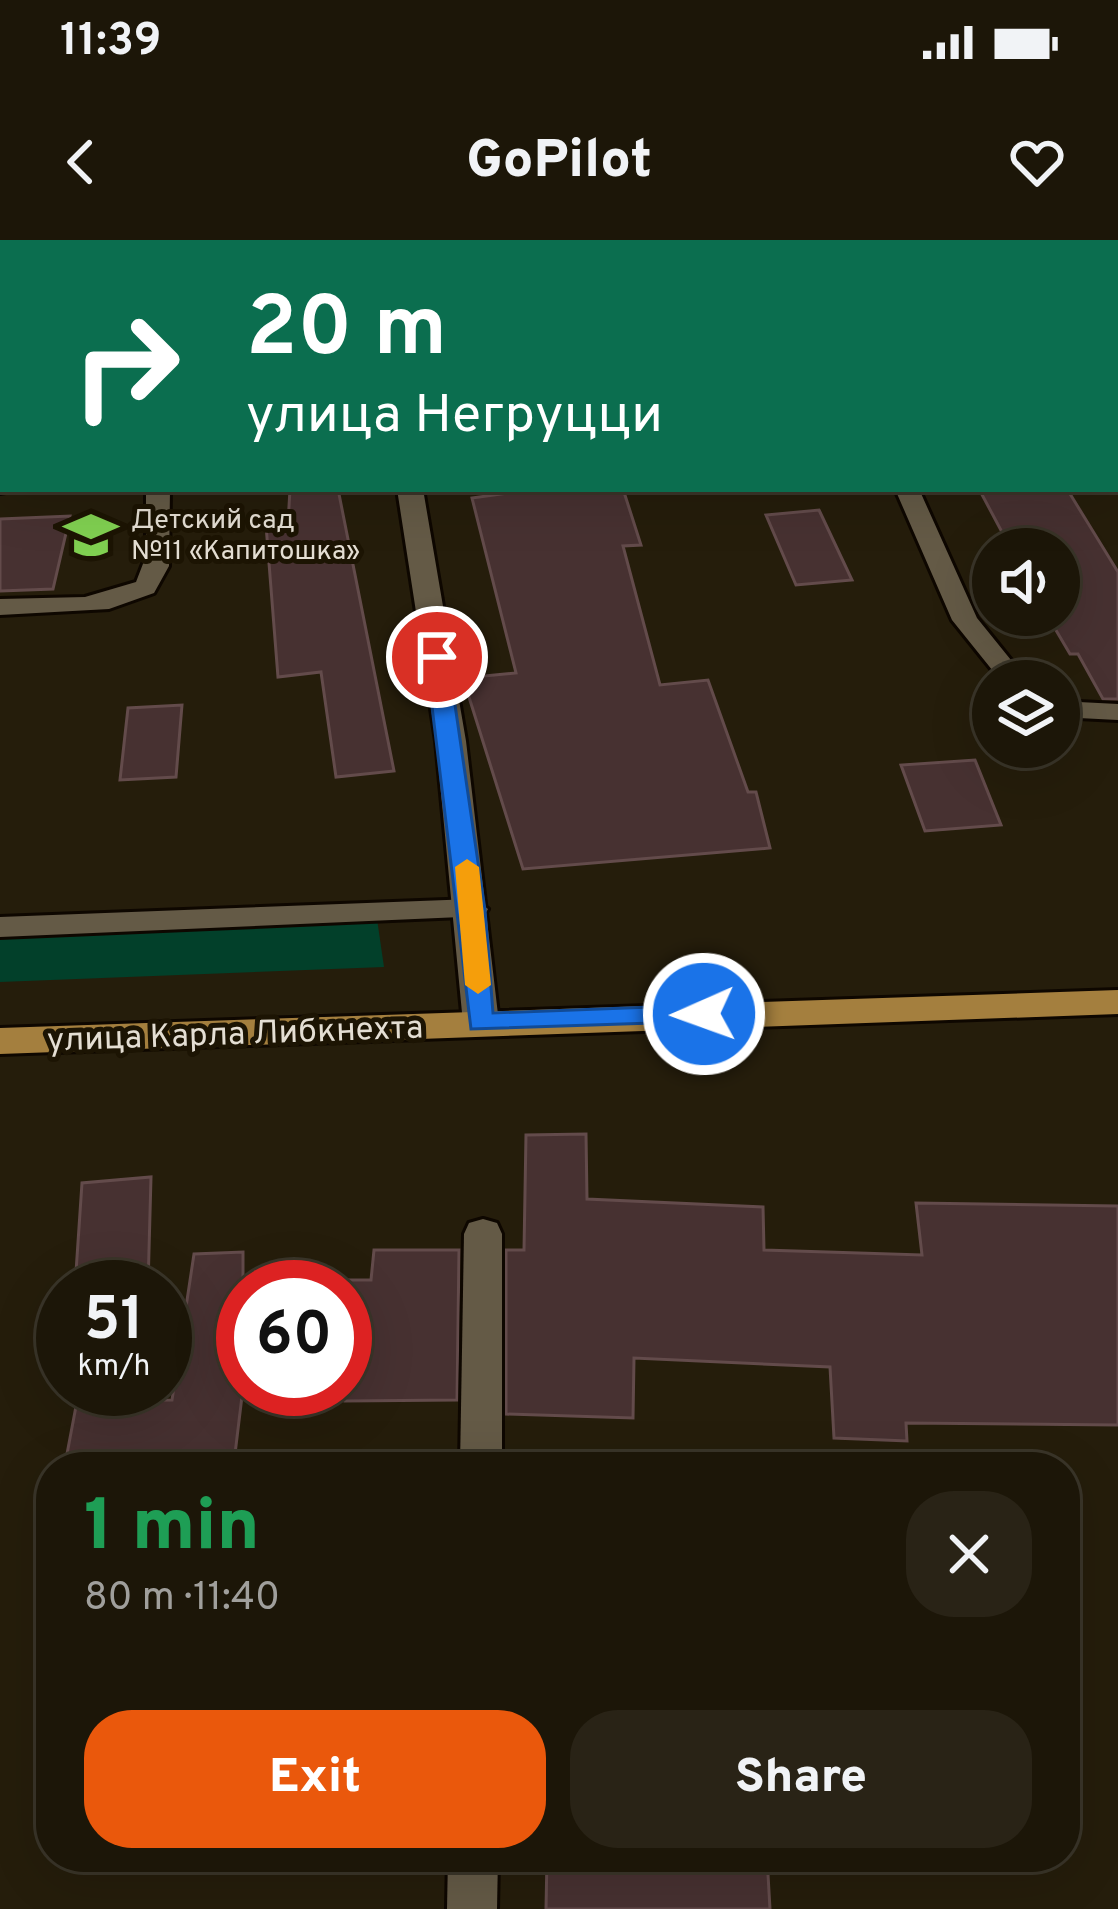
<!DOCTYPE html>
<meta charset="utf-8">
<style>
:root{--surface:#1c1608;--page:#292316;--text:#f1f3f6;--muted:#a09f9c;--line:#3a3529;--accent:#ea580c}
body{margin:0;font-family:Overpass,sans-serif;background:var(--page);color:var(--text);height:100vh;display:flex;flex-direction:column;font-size:45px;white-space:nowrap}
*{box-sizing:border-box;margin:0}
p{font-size:39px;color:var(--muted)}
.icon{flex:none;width:66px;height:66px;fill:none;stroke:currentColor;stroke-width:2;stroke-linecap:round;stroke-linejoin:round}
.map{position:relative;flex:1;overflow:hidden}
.sheet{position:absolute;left:36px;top:1212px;width:1044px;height:420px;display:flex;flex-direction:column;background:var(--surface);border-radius:48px;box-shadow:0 12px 48px #0002,0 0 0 3px var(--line)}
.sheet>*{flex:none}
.top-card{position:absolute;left:0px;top:0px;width:1119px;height:252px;box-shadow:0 12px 48px #0002,0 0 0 3px var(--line);background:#0b6e4f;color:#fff;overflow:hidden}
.controls{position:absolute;left:972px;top:288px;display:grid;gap:24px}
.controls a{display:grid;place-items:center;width:108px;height:108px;border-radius:50%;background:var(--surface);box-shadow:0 12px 48px #0002,0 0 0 3px var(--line);font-size:60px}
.speed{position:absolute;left:36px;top:1020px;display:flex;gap:24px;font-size:60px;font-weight:700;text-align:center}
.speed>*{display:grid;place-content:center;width:156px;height:156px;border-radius:50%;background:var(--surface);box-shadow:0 12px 48px #0002,0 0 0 3px var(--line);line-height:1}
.speed small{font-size:30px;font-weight:400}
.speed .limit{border:18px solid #d22;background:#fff;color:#111}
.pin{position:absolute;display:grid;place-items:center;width:102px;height:102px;color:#fff;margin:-51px;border:6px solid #fff;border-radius:50%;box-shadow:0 3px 12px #0007}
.me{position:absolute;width:132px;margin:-66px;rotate:268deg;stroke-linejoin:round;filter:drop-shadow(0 0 9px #0008)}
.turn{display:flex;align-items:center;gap:42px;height:252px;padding:0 48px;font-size:54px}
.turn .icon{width:156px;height:156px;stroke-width:2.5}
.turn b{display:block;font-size:84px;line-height:102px}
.round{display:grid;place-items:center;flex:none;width:126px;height:126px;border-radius:48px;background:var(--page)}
.headline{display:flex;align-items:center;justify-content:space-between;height:204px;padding:0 48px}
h1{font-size:72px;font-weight:800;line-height:90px;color:#1e9e55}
.primary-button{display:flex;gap:24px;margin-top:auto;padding:24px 48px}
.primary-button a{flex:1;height:138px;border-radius:48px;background:var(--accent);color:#fff;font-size:48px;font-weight:800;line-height:138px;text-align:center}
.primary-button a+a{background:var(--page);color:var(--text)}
.status{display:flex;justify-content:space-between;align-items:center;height:84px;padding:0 60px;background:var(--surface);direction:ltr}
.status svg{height:33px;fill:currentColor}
header{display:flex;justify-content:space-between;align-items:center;height:156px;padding:0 48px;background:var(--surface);font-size:54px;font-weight:800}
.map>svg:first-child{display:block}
.green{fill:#02402a}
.building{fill:#473131;stroke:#634b4b;stroke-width:3}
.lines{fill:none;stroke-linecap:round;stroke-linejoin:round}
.lane-casing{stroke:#0e0700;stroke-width:6}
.street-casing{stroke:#0e0700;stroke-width:6}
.primary-casing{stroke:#0e0700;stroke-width:6}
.lane{fill:#645a46;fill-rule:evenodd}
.street{fill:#645a46;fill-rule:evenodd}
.primary{fill:#a47f3e;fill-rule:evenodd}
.route{fill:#1a73e8;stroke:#114b97;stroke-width:3}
.slow{fill:#f59e0b}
.labels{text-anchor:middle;stroke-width:10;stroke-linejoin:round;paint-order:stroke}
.far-poi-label{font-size:27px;fill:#e4ded3;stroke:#1c1403;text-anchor:start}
.street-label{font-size:33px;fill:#e4ded3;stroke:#1c1403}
</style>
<div class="status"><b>11:39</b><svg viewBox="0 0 49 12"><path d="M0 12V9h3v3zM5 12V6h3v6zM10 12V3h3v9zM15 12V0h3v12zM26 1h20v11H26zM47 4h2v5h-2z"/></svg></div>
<header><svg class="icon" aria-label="back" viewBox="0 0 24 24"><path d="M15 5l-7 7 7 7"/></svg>GoPilot<svg class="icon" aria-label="heart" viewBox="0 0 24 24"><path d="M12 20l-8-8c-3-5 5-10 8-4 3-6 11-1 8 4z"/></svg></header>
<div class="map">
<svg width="1118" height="1669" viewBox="0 0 1118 1669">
<rect width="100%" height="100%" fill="#251d0b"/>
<polygon class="green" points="376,672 384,727 0,742 0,687"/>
<g class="building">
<polygon points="290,249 338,249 394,531 336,537 321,432 278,437 266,285 288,284"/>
<polygon points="536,249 623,249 641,305 623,306 660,445 708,440 748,552 756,552 770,608 523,629 463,438 516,433 472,258"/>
<polygon points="979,249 1067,249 1118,332 1118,459 1103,459 1078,414 1070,414 1047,375 1059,375 1059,309 1011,309"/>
<polygon points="819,270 852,340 796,345 766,275"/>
<polygon points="70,276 53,349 0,351 0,279"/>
<polygon points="182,465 176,537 120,540 128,468"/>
<polygon points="975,520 1001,585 925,591 901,525"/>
<polygon points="586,894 587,959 763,967 764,1010 922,1015 916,963 1118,966 1118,1185 906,1183 907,1201 834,1198 830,1127 634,1118 633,1178 506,1174 506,1010 524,1010 526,895"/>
<polygon points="151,937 148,1047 75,1047 82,943"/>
<polygon points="374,1010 459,1010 457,1160 345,1161 345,1040 371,1040"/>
<polygon points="243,1012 243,1148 235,1214 67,1214 77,1161 172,1160 194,1014"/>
<polygon points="547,1617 767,1617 770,1669 546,1669"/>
</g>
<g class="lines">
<defs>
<g id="lane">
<polygon points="794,0 814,0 815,3 795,3"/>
<polygon points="0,239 3,249 11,251 0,253"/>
<polygon points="146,249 170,249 169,326 154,353 109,369 0,375 0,359 85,357 136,342 146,316"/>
<polygon points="895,249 919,249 977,378 1028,441 1001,441 952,380"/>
<polygon points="1059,461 1118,464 1118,480 1059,477"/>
<polygon points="473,659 488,669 484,676 0,697 0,677"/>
</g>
<g id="street">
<polygon points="346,0 368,0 369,3 347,3"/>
<polygon points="1036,0 1058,0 1060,3 1038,3"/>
<rect x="0" y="45" width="3" height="14"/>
<rect x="1116" y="92" width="2" height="17"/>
<polygon points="397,249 423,249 466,501 499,783 493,792 469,792 463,783 436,501"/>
<polygon points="483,979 497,983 502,994 502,1227 460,1227 464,994 469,983"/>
<polygon points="448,1617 498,1617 497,1669 447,1669"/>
</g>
<polygon id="primary" points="1118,750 1118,774 0,814 0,788"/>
</defs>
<use href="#lane" class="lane-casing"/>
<use href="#street" class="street-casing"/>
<use href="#primary" class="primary-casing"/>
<use href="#lane" class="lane"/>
<use href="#street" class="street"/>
<use href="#primary" class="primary"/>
</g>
<polygon class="route" points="437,410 448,417 485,670 493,773 704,765 713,767 713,781 471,789 426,417"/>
<polygon class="slow" points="467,619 479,627 491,745 478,754 465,745 455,627"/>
<defs>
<symbol id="school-bare" viewBox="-9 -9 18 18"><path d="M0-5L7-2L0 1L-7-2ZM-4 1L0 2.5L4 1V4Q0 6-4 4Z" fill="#80d051" stroke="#1c1403" stroke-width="2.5" paint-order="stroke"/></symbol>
</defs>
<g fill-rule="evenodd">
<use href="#school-bare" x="53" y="257" width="76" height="76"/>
</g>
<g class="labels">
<g class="far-poi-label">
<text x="131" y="288">Детский сад<tspan x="131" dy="31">№11 «Капитошка»</tspan></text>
</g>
<g class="street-label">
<text transform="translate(235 792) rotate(-2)" y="12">улица Карла Либкнехта</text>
</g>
</g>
</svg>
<div class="controls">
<a><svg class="icon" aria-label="sound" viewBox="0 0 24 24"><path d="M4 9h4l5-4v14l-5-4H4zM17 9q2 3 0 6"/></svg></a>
<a><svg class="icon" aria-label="layers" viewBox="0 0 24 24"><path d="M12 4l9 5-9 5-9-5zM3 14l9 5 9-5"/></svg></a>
</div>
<div class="speed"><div>51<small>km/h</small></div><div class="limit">60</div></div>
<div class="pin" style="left:437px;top:417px;background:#d93025"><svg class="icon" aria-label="arrive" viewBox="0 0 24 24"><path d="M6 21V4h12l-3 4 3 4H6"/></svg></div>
<svg class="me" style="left:704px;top:774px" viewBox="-20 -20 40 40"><circle r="17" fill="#1a73e8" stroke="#fff" stroke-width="3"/><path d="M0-11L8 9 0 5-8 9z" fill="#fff"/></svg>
<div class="top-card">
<div class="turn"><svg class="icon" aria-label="right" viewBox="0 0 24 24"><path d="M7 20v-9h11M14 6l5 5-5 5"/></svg><div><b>20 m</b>улица Негруцци</div></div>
</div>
<section class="sheet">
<div class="headline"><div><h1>1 min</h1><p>80 m · 11:40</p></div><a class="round"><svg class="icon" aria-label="close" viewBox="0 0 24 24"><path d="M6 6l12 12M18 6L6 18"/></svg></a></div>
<div class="primary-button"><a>Exit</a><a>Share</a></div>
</section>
</div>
